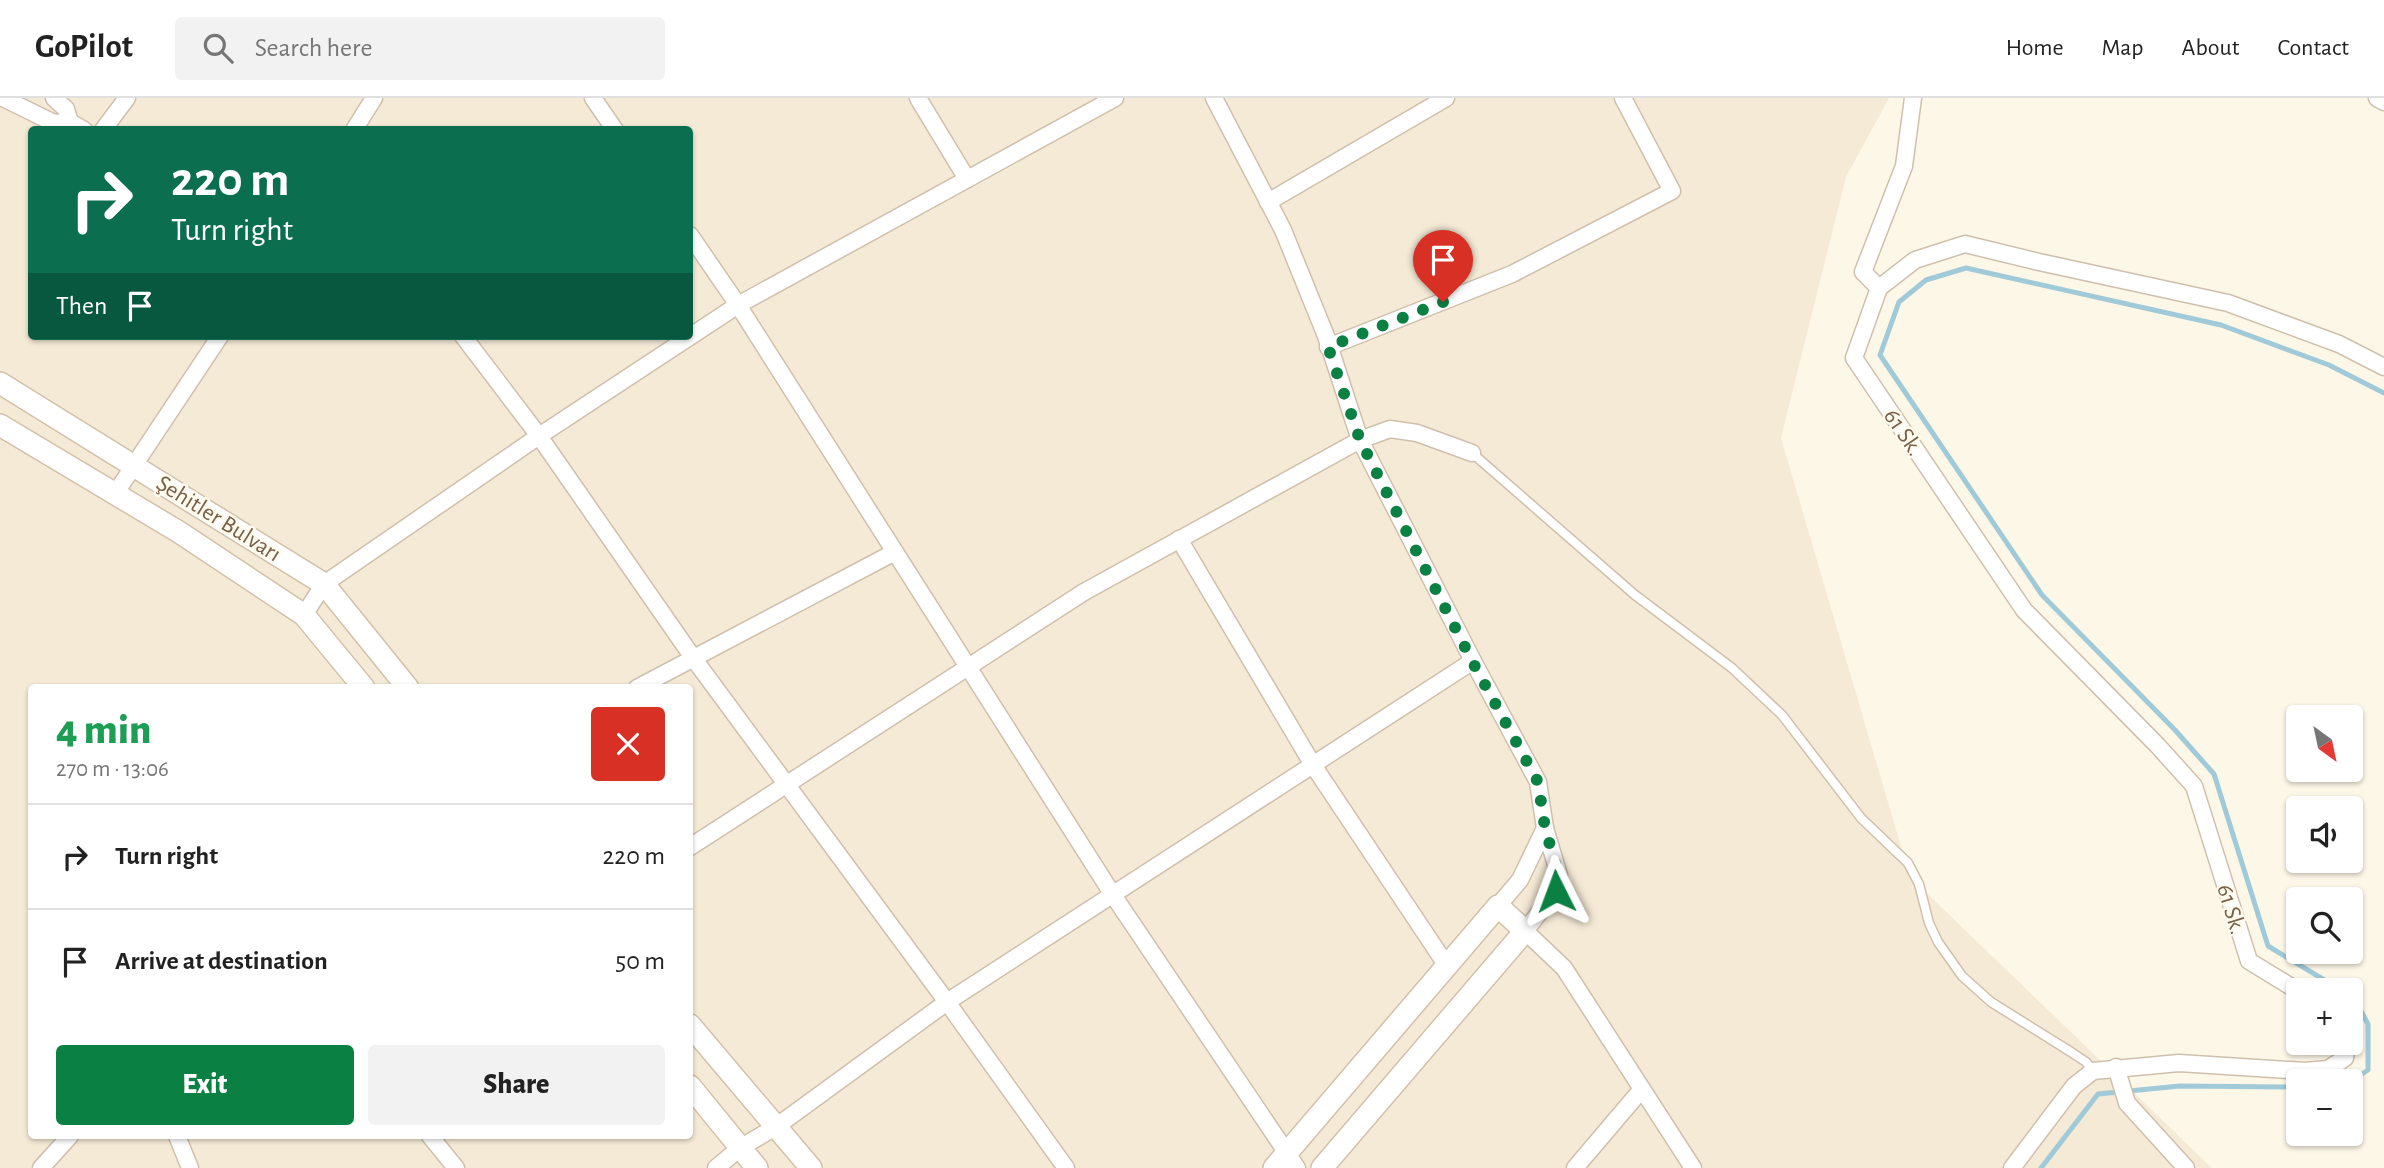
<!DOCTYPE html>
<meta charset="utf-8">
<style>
:root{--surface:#fff;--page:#f2f2f2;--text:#222;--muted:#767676;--line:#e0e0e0;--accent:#0b8043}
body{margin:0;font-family:"Alegreya Sans",sans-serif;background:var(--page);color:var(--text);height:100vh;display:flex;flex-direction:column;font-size:26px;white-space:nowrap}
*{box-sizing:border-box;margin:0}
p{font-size:23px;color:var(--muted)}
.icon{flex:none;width:38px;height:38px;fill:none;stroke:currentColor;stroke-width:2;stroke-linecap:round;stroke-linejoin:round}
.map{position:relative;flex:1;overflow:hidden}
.sheet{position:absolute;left:28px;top:586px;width:665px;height:455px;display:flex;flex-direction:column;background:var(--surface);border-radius:7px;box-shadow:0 2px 5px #0004}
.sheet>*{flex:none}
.top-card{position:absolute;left:28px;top:28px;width:665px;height:214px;border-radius:7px;box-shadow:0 2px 5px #0004;background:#0b6e4f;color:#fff;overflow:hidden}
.needle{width:46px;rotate:147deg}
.tools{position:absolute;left:2286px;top:607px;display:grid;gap:14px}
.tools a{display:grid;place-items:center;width:77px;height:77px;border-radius:7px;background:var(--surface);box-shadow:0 2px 5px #0004;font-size:35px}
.pin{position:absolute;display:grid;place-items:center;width:60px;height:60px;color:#fff;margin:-72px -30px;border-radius:50% 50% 50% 0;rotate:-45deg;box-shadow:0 0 7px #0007}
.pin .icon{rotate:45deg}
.me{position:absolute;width:77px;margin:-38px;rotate:357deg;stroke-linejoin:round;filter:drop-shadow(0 0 5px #0008)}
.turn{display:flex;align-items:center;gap:24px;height:147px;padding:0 28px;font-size:32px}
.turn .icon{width:91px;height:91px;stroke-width:2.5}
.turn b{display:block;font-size:49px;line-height:60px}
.then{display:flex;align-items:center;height:66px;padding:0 28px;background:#0003;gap:14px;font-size:26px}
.round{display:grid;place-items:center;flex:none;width:74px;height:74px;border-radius:7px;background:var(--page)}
.head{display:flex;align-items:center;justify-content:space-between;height:119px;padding:0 28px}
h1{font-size:42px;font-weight:800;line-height:52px;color:#1e9e55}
.button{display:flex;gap:14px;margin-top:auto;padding:14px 28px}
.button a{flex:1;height:80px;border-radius:7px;background:var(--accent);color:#fff;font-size:28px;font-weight:800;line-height:80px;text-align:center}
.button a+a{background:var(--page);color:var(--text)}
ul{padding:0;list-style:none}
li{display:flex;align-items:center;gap:21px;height:105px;padding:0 28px;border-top:2px solid var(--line)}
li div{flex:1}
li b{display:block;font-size:26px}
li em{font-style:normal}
header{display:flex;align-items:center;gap:42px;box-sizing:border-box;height:98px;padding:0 35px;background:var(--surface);border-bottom:2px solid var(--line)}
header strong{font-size:33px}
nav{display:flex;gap:38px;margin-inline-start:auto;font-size:24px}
.search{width:490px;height:63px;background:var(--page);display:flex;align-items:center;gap:18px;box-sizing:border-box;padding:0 24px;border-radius:7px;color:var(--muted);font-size:26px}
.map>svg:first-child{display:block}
.residential{fill:#f5ead6;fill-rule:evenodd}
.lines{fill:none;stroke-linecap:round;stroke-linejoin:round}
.stream{stroke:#a1cad9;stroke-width:5}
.lane-casing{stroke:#cfc0ad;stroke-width:11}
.street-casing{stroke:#cfc0ad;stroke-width:19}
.secondary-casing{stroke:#d2c1aa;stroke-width:24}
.lane{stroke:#fff;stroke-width:8}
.street{stroke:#fff;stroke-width:16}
.secondary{stroke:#fff;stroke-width:21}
.route{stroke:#0b8043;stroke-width:12;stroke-dasharray:0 21.6}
.labels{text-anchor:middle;stroke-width:5;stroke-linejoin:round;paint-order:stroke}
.street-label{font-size:24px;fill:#78604b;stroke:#fffaee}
</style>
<header>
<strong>GoPilot</strong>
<div class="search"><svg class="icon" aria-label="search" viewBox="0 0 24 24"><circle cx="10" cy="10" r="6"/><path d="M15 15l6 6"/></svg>Search here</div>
<nav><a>Home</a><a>Map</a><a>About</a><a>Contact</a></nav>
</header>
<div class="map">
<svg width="2384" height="1070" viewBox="0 0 2384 1070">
<rect width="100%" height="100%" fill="#fdf7e8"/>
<path class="residential" d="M0 0H1889L1846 79 1781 340 1910 779 2212 1070H0ZM32 32H690V238H32ZM32 590H690V1038H32Z"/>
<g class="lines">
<g class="stream">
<polyline points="2341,892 2268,848 2214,676 2175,632 2042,497 1880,257 1899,204 1926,182 1966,170 2221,227 2329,267 2384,295"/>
<polyline points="2350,898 2354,900 2368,926 2368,972 2350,984"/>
<polyline points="2041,1070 2098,996 2180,988 2298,989"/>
</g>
<defs>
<polyline id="lane" points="1472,355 1635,497 1732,570 1782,617 1861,720 1908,765 1919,786 1929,825 1938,844 1962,878 1991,904 2071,954 2086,964 2093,973"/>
<g id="street">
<polyline points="3,0 54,25 70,24 84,32"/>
<polyline points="54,0 66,11 70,24"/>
<polyline points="593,0 615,32"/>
<polyline points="918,0 967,81"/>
<polyline points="1214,0 1283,132 1326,238 1360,342 1473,563 1538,684 1545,730 1559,777 1556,793 1525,833 1564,870 1693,1070"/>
<polyline points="2377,0 2384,4"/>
<polyline points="103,32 127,0"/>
<polyline points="354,32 374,0"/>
<polyline points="1268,104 1446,0"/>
<polyline points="690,137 738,207 1113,797 1297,1070"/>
<polyline points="1879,190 1863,174 1904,68 1913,0"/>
<polyline points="463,238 539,338 694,561 947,904 1066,1070"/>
<polyline points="1328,249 1512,176 1672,93 1623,0"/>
<polyline points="115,396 220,238"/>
<polyline points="1179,441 1313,667 1447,868"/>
<polyline points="304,517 324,486 539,338 738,207 1115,0"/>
<polyline points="637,590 895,454"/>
<polyline points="690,749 1084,494 1360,342 1390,331 1417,335 1472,355"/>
<polyline points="1498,808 1520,782 1545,730"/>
<polyline points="2298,893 2249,863 2194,688 2158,648 2024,512 1854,260 1879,190 1915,162 1965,146 2039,164 2228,205 2339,246 2384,269"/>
<polyline points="2116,969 2127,1005 2186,1070"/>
<polyline points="177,1038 190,1070"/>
<polyline points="430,1038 456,1070"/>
<polyline points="41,1070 70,1038"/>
<polyline points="716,1070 740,1050 777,1028 947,904 1473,563"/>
<polyline points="1575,1070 1642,991"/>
<polyline points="2012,1070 2074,988 2093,973 2179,965 2305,973 2328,971 2345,960 2347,945"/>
</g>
<g id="secondary">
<polyline points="0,285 324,486 408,590"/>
<polyline points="0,327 179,434 304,517 364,590"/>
<polyline points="690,927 811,1070"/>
<polyline points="690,988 757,1070"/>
<polyline points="1274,1070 1498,808 1525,833 1322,1070"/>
</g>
</defs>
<use href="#lane" class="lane-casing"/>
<use href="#street" class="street-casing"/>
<use href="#secondary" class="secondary-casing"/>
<use href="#lane" class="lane"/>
<use href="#street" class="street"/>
<use href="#secondary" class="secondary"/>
</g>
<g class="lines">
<polyline class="route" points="1443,204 1328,249 1360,342 1472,563 1538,684 1545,730 1559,778 1556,793"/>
</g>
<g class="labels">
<g class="street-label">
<text transform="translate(1904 334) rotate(56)" y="8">61 Sk.</text>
<text transform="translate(219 420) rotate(32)" y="8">Şehitler Bulvarı</text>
<text transform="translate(2232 811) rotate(73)" y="8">61 Sk.</text>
</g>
</g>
</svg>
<div class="tools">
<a><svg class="needle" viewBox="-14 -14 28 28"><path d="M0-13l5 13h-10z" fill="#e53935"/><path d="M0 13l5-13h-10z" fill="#767676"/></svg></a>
<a><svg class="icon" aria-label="sound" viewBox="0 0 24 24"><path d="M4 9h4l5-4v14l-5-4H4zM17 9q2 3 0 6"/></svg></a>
<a><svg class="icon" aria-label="search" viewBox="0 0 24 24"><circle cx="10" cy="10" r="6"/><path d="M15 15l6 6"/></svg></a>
<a>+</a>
<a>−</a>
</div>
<div class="pin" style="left:1443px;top:204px;background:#d93025"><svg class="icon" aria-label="arrive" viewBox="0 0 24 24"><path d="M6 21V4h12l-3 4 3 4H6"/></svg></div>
<svg class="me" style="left:1556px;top:793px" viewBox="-20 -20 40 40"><path d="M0-17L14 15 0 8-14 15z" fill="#0b8043" stroke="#fff" stroke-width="4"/></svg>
<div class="top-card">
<div class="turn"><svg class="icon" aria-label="right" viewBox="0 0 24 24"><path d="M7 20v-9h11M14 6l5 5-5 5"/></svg><div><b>220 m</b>Turn right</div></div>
<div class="then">Then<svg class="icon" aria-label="arrive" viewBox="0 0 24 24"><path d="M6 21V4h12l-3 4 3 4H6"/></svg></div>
</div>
<section class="sheet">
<div class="head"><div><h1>4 min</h1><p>270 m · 13:06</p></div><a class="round" style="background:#d93025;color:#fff"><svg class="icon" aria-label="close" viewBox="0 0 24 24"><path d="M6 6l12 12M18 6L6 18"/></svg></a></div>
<ul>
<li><svg class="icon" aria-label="right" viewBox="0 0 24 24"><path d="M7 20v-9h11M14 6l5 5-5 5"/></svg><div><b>Turn right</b></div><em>220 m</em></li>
<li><svg class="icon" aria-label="arrive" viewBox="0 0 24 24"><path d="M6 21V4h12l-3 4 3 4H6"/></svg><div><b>Arrive at destination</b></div><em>50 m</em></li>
</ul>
<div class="button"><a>Exit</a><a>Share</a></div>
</section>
</div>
